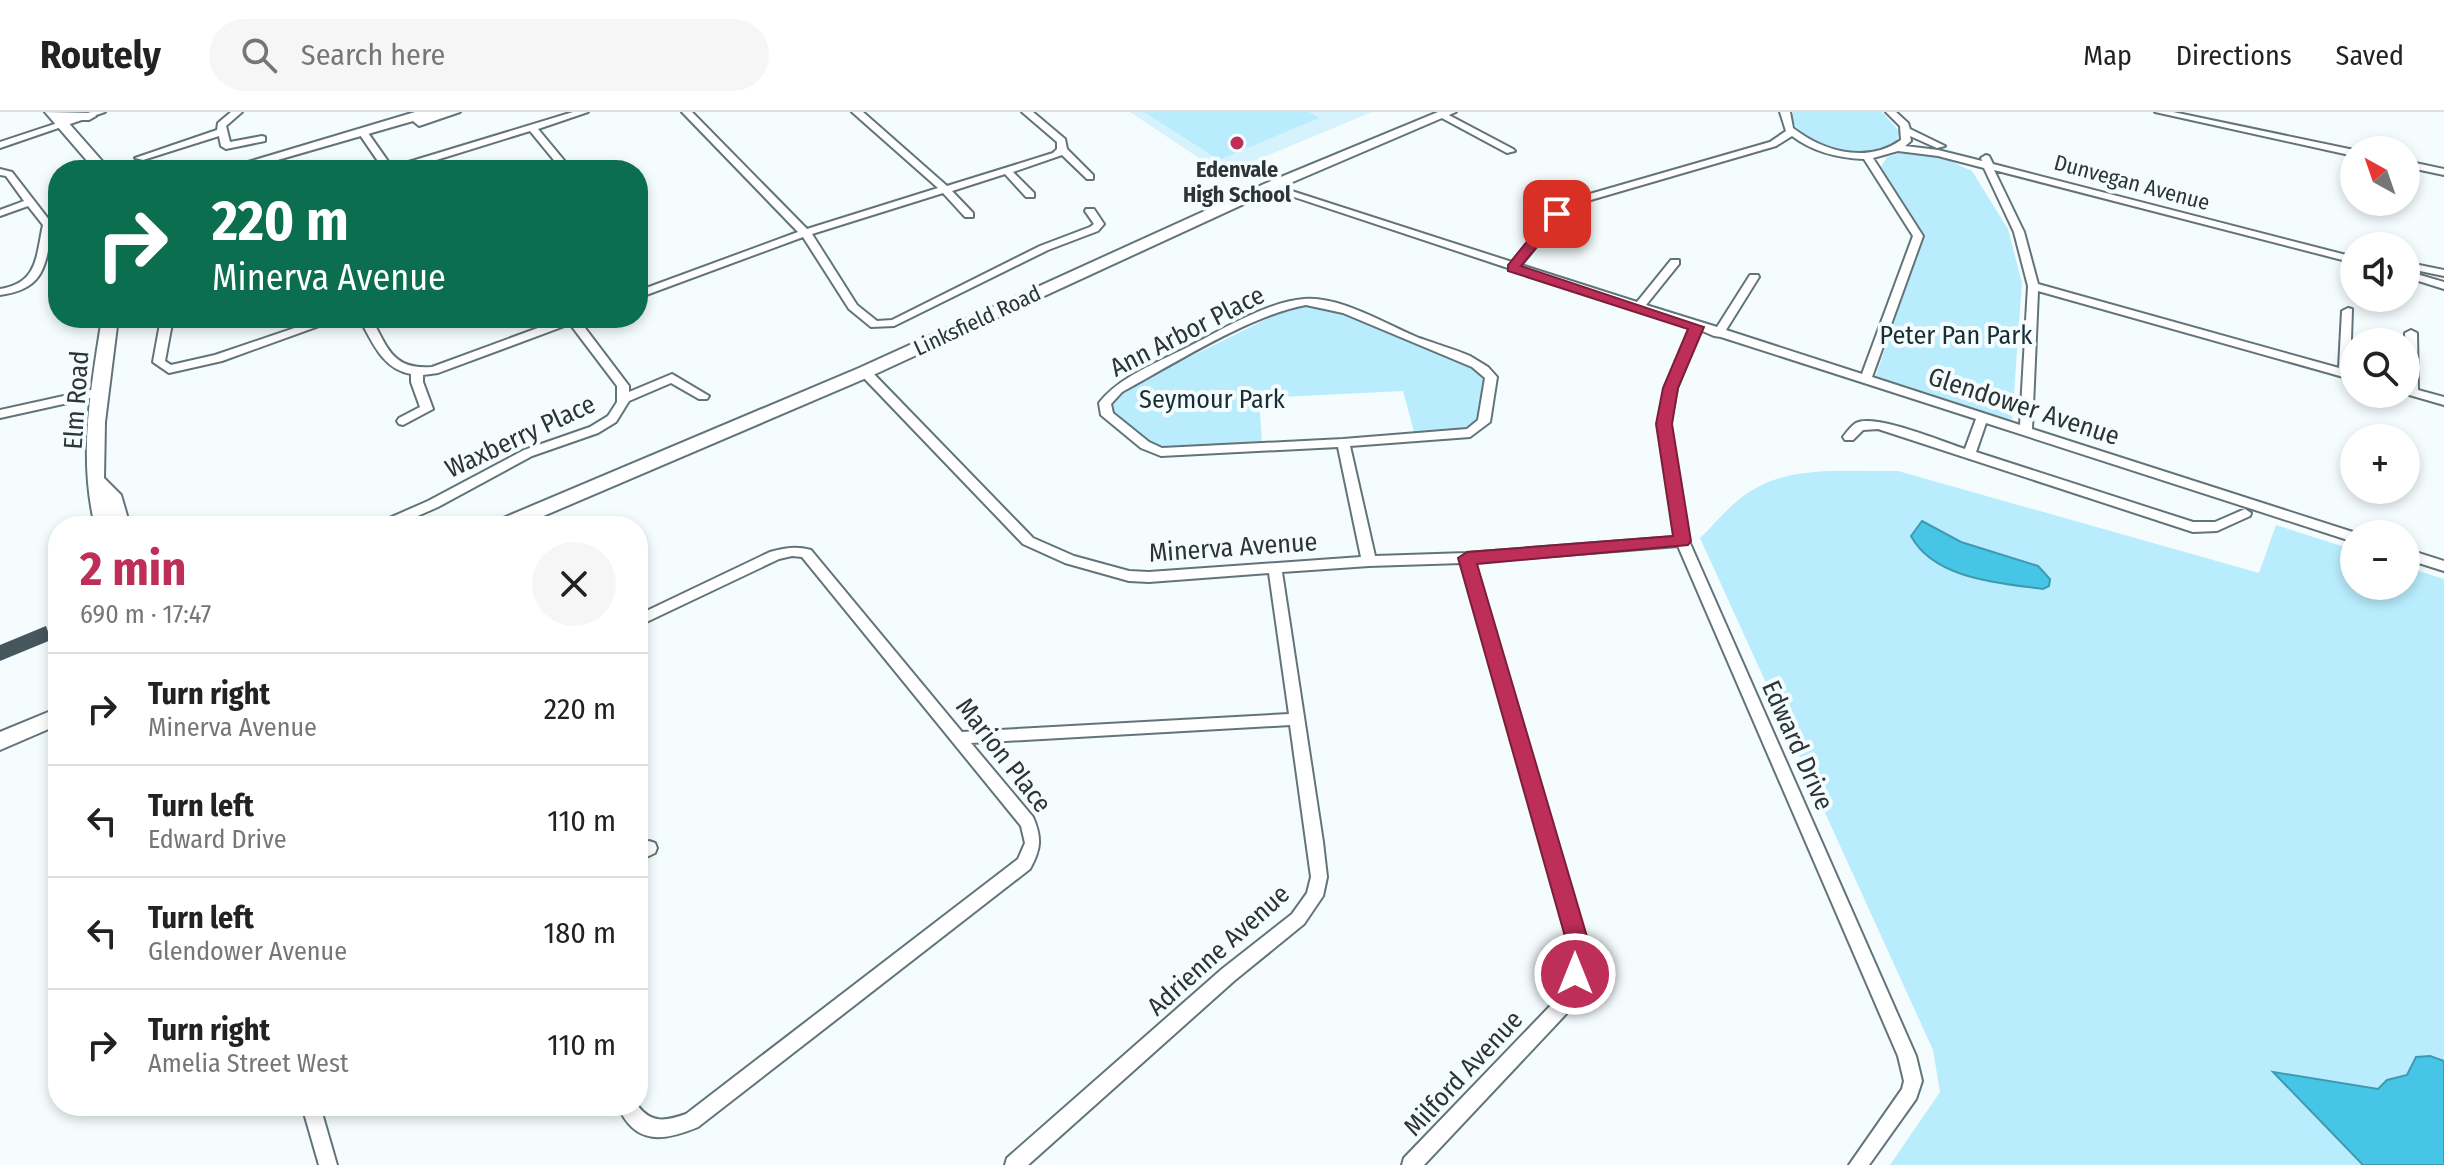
<!DOCTYPE html>
<meta charset="utf-8">
<style>
:root{--surface:#fff;--page:#f6f6f6;--text:#222;--muted:#767676;--line:#e0e0e0;--accent:#bd2e58}
body{margin:0;font-family:"Fira Sans Condensed",sans-serif;background:var(--page);color:var(--text);height:100vh;display:flex;flex-direction:column;font-size:30px;white-space:nowrap}
*{box-sizing:border-box;margin:0}
p{font-size:26px;color:var(--muted)}
.icon{flex:none;width:44px;height:44px;fill:none;stroke:currentColor;stroke-width:2;stroke-linecap:round;stroke-linejoin:round}
.map{position:relative;flex:1;overflow:hidden}
.panel{position:absolute;left:48px;top:404px;width:600px;height:600px;display:flex;flex-direction:column;background:var(--surface);border-radius:32px;box-shadow:0 4px 12px #0003}
.panel>*{flex:none}
.guide{position:absolute;left:48px;top:48px;width:600px;height:168px;border-radius:32px;box-shadow:0 4px 12px #0003;background:#0b6e4f;color:#fff;overflow:hidden}
.needle{width:52px;rotate:320deg}
.fabs{position:absolute;left:2340px;top:24px;display:grid;gap:16px}
.fabs a{display:grid;place-items:center;width:80px;height:80px;border-radius:50%;background:var(--surface);box-shadow:0 4px 12px #0003;font-size:40px}
.pin{position:absolute;display:grid;place-items:center;width:68px;height:68px;color:#fff;margin:-34px;border-radius:16px;box-shadow:0 4px 12px #0006}
.me{position:absolute;width:88px;margin:-44px;rotate:0deg;stroke-linejoin:round;filter:drop-shadow(0 0 6px #0008)}
.turn{display:flex;align-items:center;gap:28px;height:168px;padding:0 32px;font-size:36px}
.turn .icon{width:104px;height:104px;stroke-width:2.5}
.turn b{display:block;font-size:56px;line-height:68px}
.round{display:grid;place-items:center;flex:none;width:84px;height:84px;border-radius:42px;background:var(--page)}
.headline{display:flex;align-items:center;justify-content:space-between;height:136px;padding:0 32px}
h1{font-size:48px;font-weight:700;line-height:60px;color:var(--accent)}
ul{padding:0;list-style:none}
li{display:flex;align-items:center;gap:24px;height:112px;padding:0 32px;border-top:2px solid var(--line)}
li div{flex:1}
li b{display:block;font-size:30px}
li em{font-style:normal}
header{display:flex;align-items:center;gap:48px;box-sizing:border-box;height:112px;padding:0 40px;background:var(--surface);border-bottom:2px solid var(--line)}
header strong{font-size:38px}
nav{display:flex;gap:44px;margin-inline-start:auto;font-size:28px}
.search{width:560px;height:72px;background:var(--page);display:flex;align-items:center;gap:20px;box-sizing:border-box;padding:0 28px;border-radius:44px;color:var(--muted);font-size:30px}
.map>svg:first-child{display:block}
.built{fill:#d6f3fd}
.green{fill:#b9edfd}
.water{fill:#47c5e6;stroke:#3f9ab1;stroke-width:2}
.building{fill:#45575c}
.lines{fill:none;stroke-linecap:round;stroke-linejoin:round}
.street-casing{stroke:#62747a;stroke-width:4}
.secondary-casing{stroke:#62747a;stroke-width:4}
.street{fill:#fff;fill-rule:evenodd}
.secondary{fill:#fff;fill-rule:evenodd}
.route{fill:#bd2e58;stroke:#7b1e39;stroke-width:2}
.poi-dot{fill:#bd2e58;stroke:#f4fcfe;stroke-width:3}
.labels{text-anchor:middle;stroke-width:8;stroke-linejoin:round;paint-order:stroke}
.far-poi-label{font-size:22px;font-weight:bold;fill:#2c3436;stroke:#f4fcfe}
.far-street-label{font-size:22px;fill:#2c3436;stroke:#f4fcfe}
.street-label{font-size:26px;fill:#2c3436;stroke:#f4fcfe}
.park-label{font-size:26px;fill:#192e34;stroke:#f4fcfe}
</style>
<header>
<strong>Routely</strong>
<div class="search"><svg class="icon" aria-label="search" viewBox="0 0 24 24"><circle cx="10" cy="10" r="6"/><path d="M15 15l6 6"/></svg>Search here</div>
<nav><a>Map</a><a>Directions</a><a>Saved</a></nav>
</header>
<div class="map">
<svg width="2444" height="1053" viewBox="0 0 2444 1053">
<rect width="100%" height="100%" fill="#f4fcfe"/>
<polygon class="built" points="1130,0 1372,0 1223,62"/>
<g class="green">
<polygon points="1144,0 1309,0 1319,6 1219,48"/>
<path d="M1793 0H1882L1900 20C1891 59 1806 37 1792 9Z"/>
<polygon points="1908,39 1948,48 1972,59 2008,117 2022,171 2012,308 1875,266 1923,126 1881,55 1887,45"/>
<polygon points="1330,190 1480,250 1495,273 1489,313 1470,324 1416,327 1403,279 1259,286 1262,331 1163,337 1142,325 1108,296 1115,282 1299,191"/>
<path d="M1898 359 2259 461 2276 413 2354 438V474H2406V455L2444 467V1053H1890L1940 980 1933 938 1700 426C1716 411 1732 390 1751 379 1792 352 1852 360 1898 359Z"/>
</g>
<g class="water">
<path d="M1922 409 1961 430 2038 454 2050 467 2049 474 2043 477C1999 471 1934 467 1911 424Z"/>
<polygon points="2430,944 2444,949 2444,1053 2363,1053 2273,960 2378,977 2387,968 2407,963 2416,945"/>
</g>
<polygon class="building" points="46,514 51,528 0,549 0,533"/>
<g class="lines">
<defs>
<g id="street">
<polygon points="91,0 105,0 0,36 0,30"/>
<polygon points="231,0 242,0 226,14 230,30 262,24 265,25 265,29 226,37 221,34 219,24 143,48 135,46 217,18 218,11"/>
<polygon points="573,0 588,0 538,17 572,58 562,58 530,19 404,58 384,58 358,20 366,18 392,55"/>
<polygon points="682,0 692,0 807,117 938,76 852,0 863,0 947,74 1053,41 1057,37 1057,30 1022,0 1033,0 1065,27 1067,37 1093,63 1093,67 1087,67 1062,43 1013,60 1034,81 1034,85 1026,85 1005,62 952,79 973,101 973,105 965,105 943,81 812,122 857,193 877,209 892,208 1040,134 1090,115 1094,112 1085,99 1086,97 1094,97 1104,112 1098,119 1048,138 894,214 871,215 849,197 803,125 638,186 638,179 798,120"/>
<polygon points="1443,0 1513,37 1515,39 1507,41 1440,5 1438,3"/>
<path d="M1780 0H1790L1793 16C1824 40 1867 52 1901 28L1900 14 1886 0H1896L1908 11 1910 17 1945 34 1937 36 1910 24 1911 29 1905 34 1938 38 1982 49 1981 46 1986 43 1989 44 1993 52 2354 145V151L1994 58 2024 120 2038 172 2339 256 2342 199 2348 196 2352 197 2350 259 2354 260V268L2038 179 2032 317 2359 422H2354V430L1986 311 1976 340 2193 410H2215L2245 397 2251 401 2250 404 2217 419 2193 420 1878 317 1863 318 1853 328H1845L1843 325C1846 321 1851 314 1856 311 1874 301 1944 330 1965 337L1976 307 1721 225 1714 224 1700 218 1677 276 1670 312 1689 429 1916 944 1922 969 1916 987 1869 1053H1849L1902 977 1904 969 1898 944 1678 434 1475 450 1585 828 1584 862 1566 902 1424 1053H1402L1404 1046 1554 890 1566 862 1569 828 1462 451 1369 454 1282 460 1323 730 1327 765 1323 784 1304 812 1234 869 1028 1053H1005L1007 1046 1222 857 1292 802 1307 781 1311 765 1290 613 971 631 1033 705C1042 726 1041 737 1030 757L698 1015C665 1029 635 1034 618 994H638C652 1012 666 1009 686 1002L1018 747 1025 731 1021 714 802 445 792 444 779 447 638 514V503L770 440C785 436 796 434 811 438L962 620 1289 602 1269 461 1149 470 1129 469 1065 451 1023 432 861 263V257H869L1033 426 1074 444 1129 459 1149 460 1361 445 1338 335 1161 344 1141 336 1101 303 1099 291C1119 265 1156 251 1186 236 1220 219 1266 190 1304 187 1341 184 1385 212 1419 226 1436 232 1454 237 1470 244L1488 255 1497 265 1490 310 1470 325 1350 334 1375 444 1467 441 1675 425 1658 312 1665 276 1691 215 1516 158H1509L1508 156 1264 75 1273 73 1512 150 1562 90 1770 30 1786 19ZM1792 24C1813 40 1838 46 1864 47L1913 124 1862 262 1726 218 1759 165 1758 163H1750L1717 215 1646 193 1679 152V148H1671L1637 190 1521 153 1570 94 1776 34ZM1898 39 1938 44 1984 56 2014 120 2028 174 2020 313 1872 265 1923 124 1873 46ZM1306 193 1343 201 1472 255 1485 266 1478 308 1467 317 1343 327 1162 336 1149 330 1113 301 1111 292 1122 280C1174 252 1250 203 1306 193Z"/>
<polygon points="2155,0 2173,0 2354,38 2354,44"/>
<polygon points="2406,49 2444,57 2444,63 2406,55"/>
<path d="M0 57 12 60 53 113C45 153 46 177 0 183V177C38 171 36 145 43 113L28 94 0 104V98L24 89 6 64 0 63Z"/>
<polygon points="2414,152 2444,158 2444,164 2410,157 2409,155"/>
<polygon points="2406,159 2444,170 2444,177 2406,165"/>
<polygon points="161,206 173,206 165,249 171,253 215,243 324,206 341,206 222,249 169,261 153,250"/>
<path d="M359 206H371C388 236 392 258 432 255L565 206H581L579 208 629 274V280L672 262 709 284 707 287H699L671 271 629 289 616 310 598 321 532 344 438 395 395 414H377L378 411 428 389 524 338 590 315 608 304 617 290V274L570 212 438 261 423 263V270L433 297 403 313 399 312 397 309 399 306 420 295 411 270V262C382 257 372 229 359 206Z"/>
<polygon points="2411,218 2417,221 2418,278 2444,285 2444,293 2406,282 2405,221"/>
<polygon points="100,276 106,280 104,283 0,306 0,298"/>
<polygon points="2406,437 2444,449 2444,459 2406,447"/>
<polygon points="649,729 655,731 657,736 655,741 638,749 638,734"/>
<polygon points="302,994 320,994 337,1053 319,1053"/>
</g>
<g id="secondary">
<polygon points="45,0 94,1 96,4 89,8 66,8 110,58 95,58"/>
<polygon points="415,0 460,0 419,14 413,9 243,58 221,58"/>
<polygon points="1438,0 1456,0 1274,78 871,264 520,414 494,414 496,409 859,256 1264,72"/>
<path d="M102 206H118L105 310 104 366 121 383 130 414H95C78 344 91 276 102 206Z"/>
<polygon points="58,596 58,613 0,638 0,620"/>
</g>
</defs>
<use href="#street" class="street-casing"/>
<use href="#secondary" class="secondary-casing"/>
<use href="#street" class="street"/>
<use href="#secondary" class="secondary"/>
</g>
<polygon class="route" points="1552,99 1564,102 1521,154 1704,215 1678,276 1672,312 1691,429 1688,433 1477,452 1588,828 1583,869 1575,872 1568,869 1564,862 1566,828 1458,446 1467,440 1673,424 1656,312 1663,276 1688,217 1508,159 1508,153"/>
<circle class="poi-dot" cx="1237" cy="31" r="8"/>
<g class="labels">
<g class="far-poi-label">
<text x="1237" y="65">Edenvale<tspan x="1237" dy="25">High School</tspan></text>
</g>
<g class="far-street-label">
<text transform="translate(2132 70) rotate(15)" y="8">Dunvegan Avenue</text>
<text transform="translate(977 208) rotate(-25)" y="8">Linksfield Road</text>
</g>
<g class="street-label">
<text transform="translate(1187 219) rotate(-27)" y="9">Ann Arbor Place</text>
<text transform="translate(76 288) rotate(-86)" y="9">Elm Road</text>
<text transform="translate(2024 294) rotate(18)" y="9">Glendower Avenue</text>
<text transform="translate(520 324) rotate(-25)" y="9">Waxberry Place</text>
<text transform="translate(1233 435) rotate(-4)" y="9">Minerva Avenue</text>
<text transform="translate(1798 633) rotate(66)" y="9">Edward Drive</text>
<text transform="translate(1004 643) rotate(52)" y="9">Marion Place</text>
<text transform="translate(1218 838) rotate(-42)" y="9">Adrienne Avenue</text>
<text transform="translate(1463 961) rotate(-47)" y="9">Milford Avenue</text>
</g>
<g class="park-label">
<text x="1956" y="232">Peter Pan Park</text>
<text x="1212" y="296">Seymour Park</text>
</g>
</g>
</svg>
<div class="fabs">
<a><svg class="needle" viewBox="-14 -14 28 28"><path d="M0-13l5 13h-10z" fill="#e53935"/><path d="M0 13l5-13h-10z" fill="#767676"/></svg></a>
<a><svg class="icon" aria-label="sound" viewBox="0 0 24 24"><path d="M4 9h4l5-4v14l-5-4H4zM17 9q2 3 0 6"/></svg></a>
<a><svg class="icon" aria-label="search" viewBox="0 0 24 24"><circle cx="10" cy="10" r="6"/><path d="M15 15l6 6"/></svg></a>
<a>+</a>
<a>−</a>
</div>
<div class="pin" style="left:1557px;top:102px;background:#d93025"><svg class="icon" aria-label="arrive" viewBox="0 0 24 24"><path d="M6 21V4h12l-3 4 3 4H6"/></svg></div>
<svg class="me" style="left:1575px;top:862px" viewBox="-20 -20 40 40"><circle r="17" fill="#bd2e58" stroke="#fff" stroke-width="3"/><path d="M0-11L8 9 0 5-8 9z" fill="#fff"/></svg>
<div class="guide">
<div class="turn"><svg class="icon" aria-label="right" viewBox="0 0 24 24"><path d="M7 20v-9h11M14 6l5 5-5 5"/></svg><div><b>220 m</b>Minerva Avenue</div></div>
</div>
<section class="panel">
<div class="headline"><div><h1>2 min</h1><p>690 m · 17:47</p></div><a class="round"><svg class="icon" aria-label="close" viewBox="0 0 24 24"><path d="M6 6l12 12M18 6L6 18"/></svg></a></div>
<ul>
<li><svg class="icon" aria-label="right" viewBox="0 0 24 24"><path d="M7 20v-9h11M14 6l5 5-5 5"/></svg><div><b>Turn right</b><p>Minerva Avenue</p></div><em>220 m</em></li>
<li><svg class="icon" aria-label="left" viewBox="0 0 24 24"><path d="M17 20v-9H6M10 6l-5 5 5 5"/></svg><div><b>Turn left</b><p>Edward Drive</p></div><em>110 m</em></li>
<li><svg class="icon" aria-label="left" viewBox="0 0 24 24"><path d="M17 20v-9H6M10 6l-5 5 5 5"/></svg><div><b>Turn left</b><p>Glendower Avenue</p></div><em>180 m</em></li>
<li><svg class="icon" aria-label="right" viewBox="0 0 24 24"><path d="M7 20v-9h11M14 6l5 5-5 5"/></svg><div><b>Turn right</b><p>Amelia Street West</p></div><em>110 m</em></li>
</ul>
</section>
</div>
